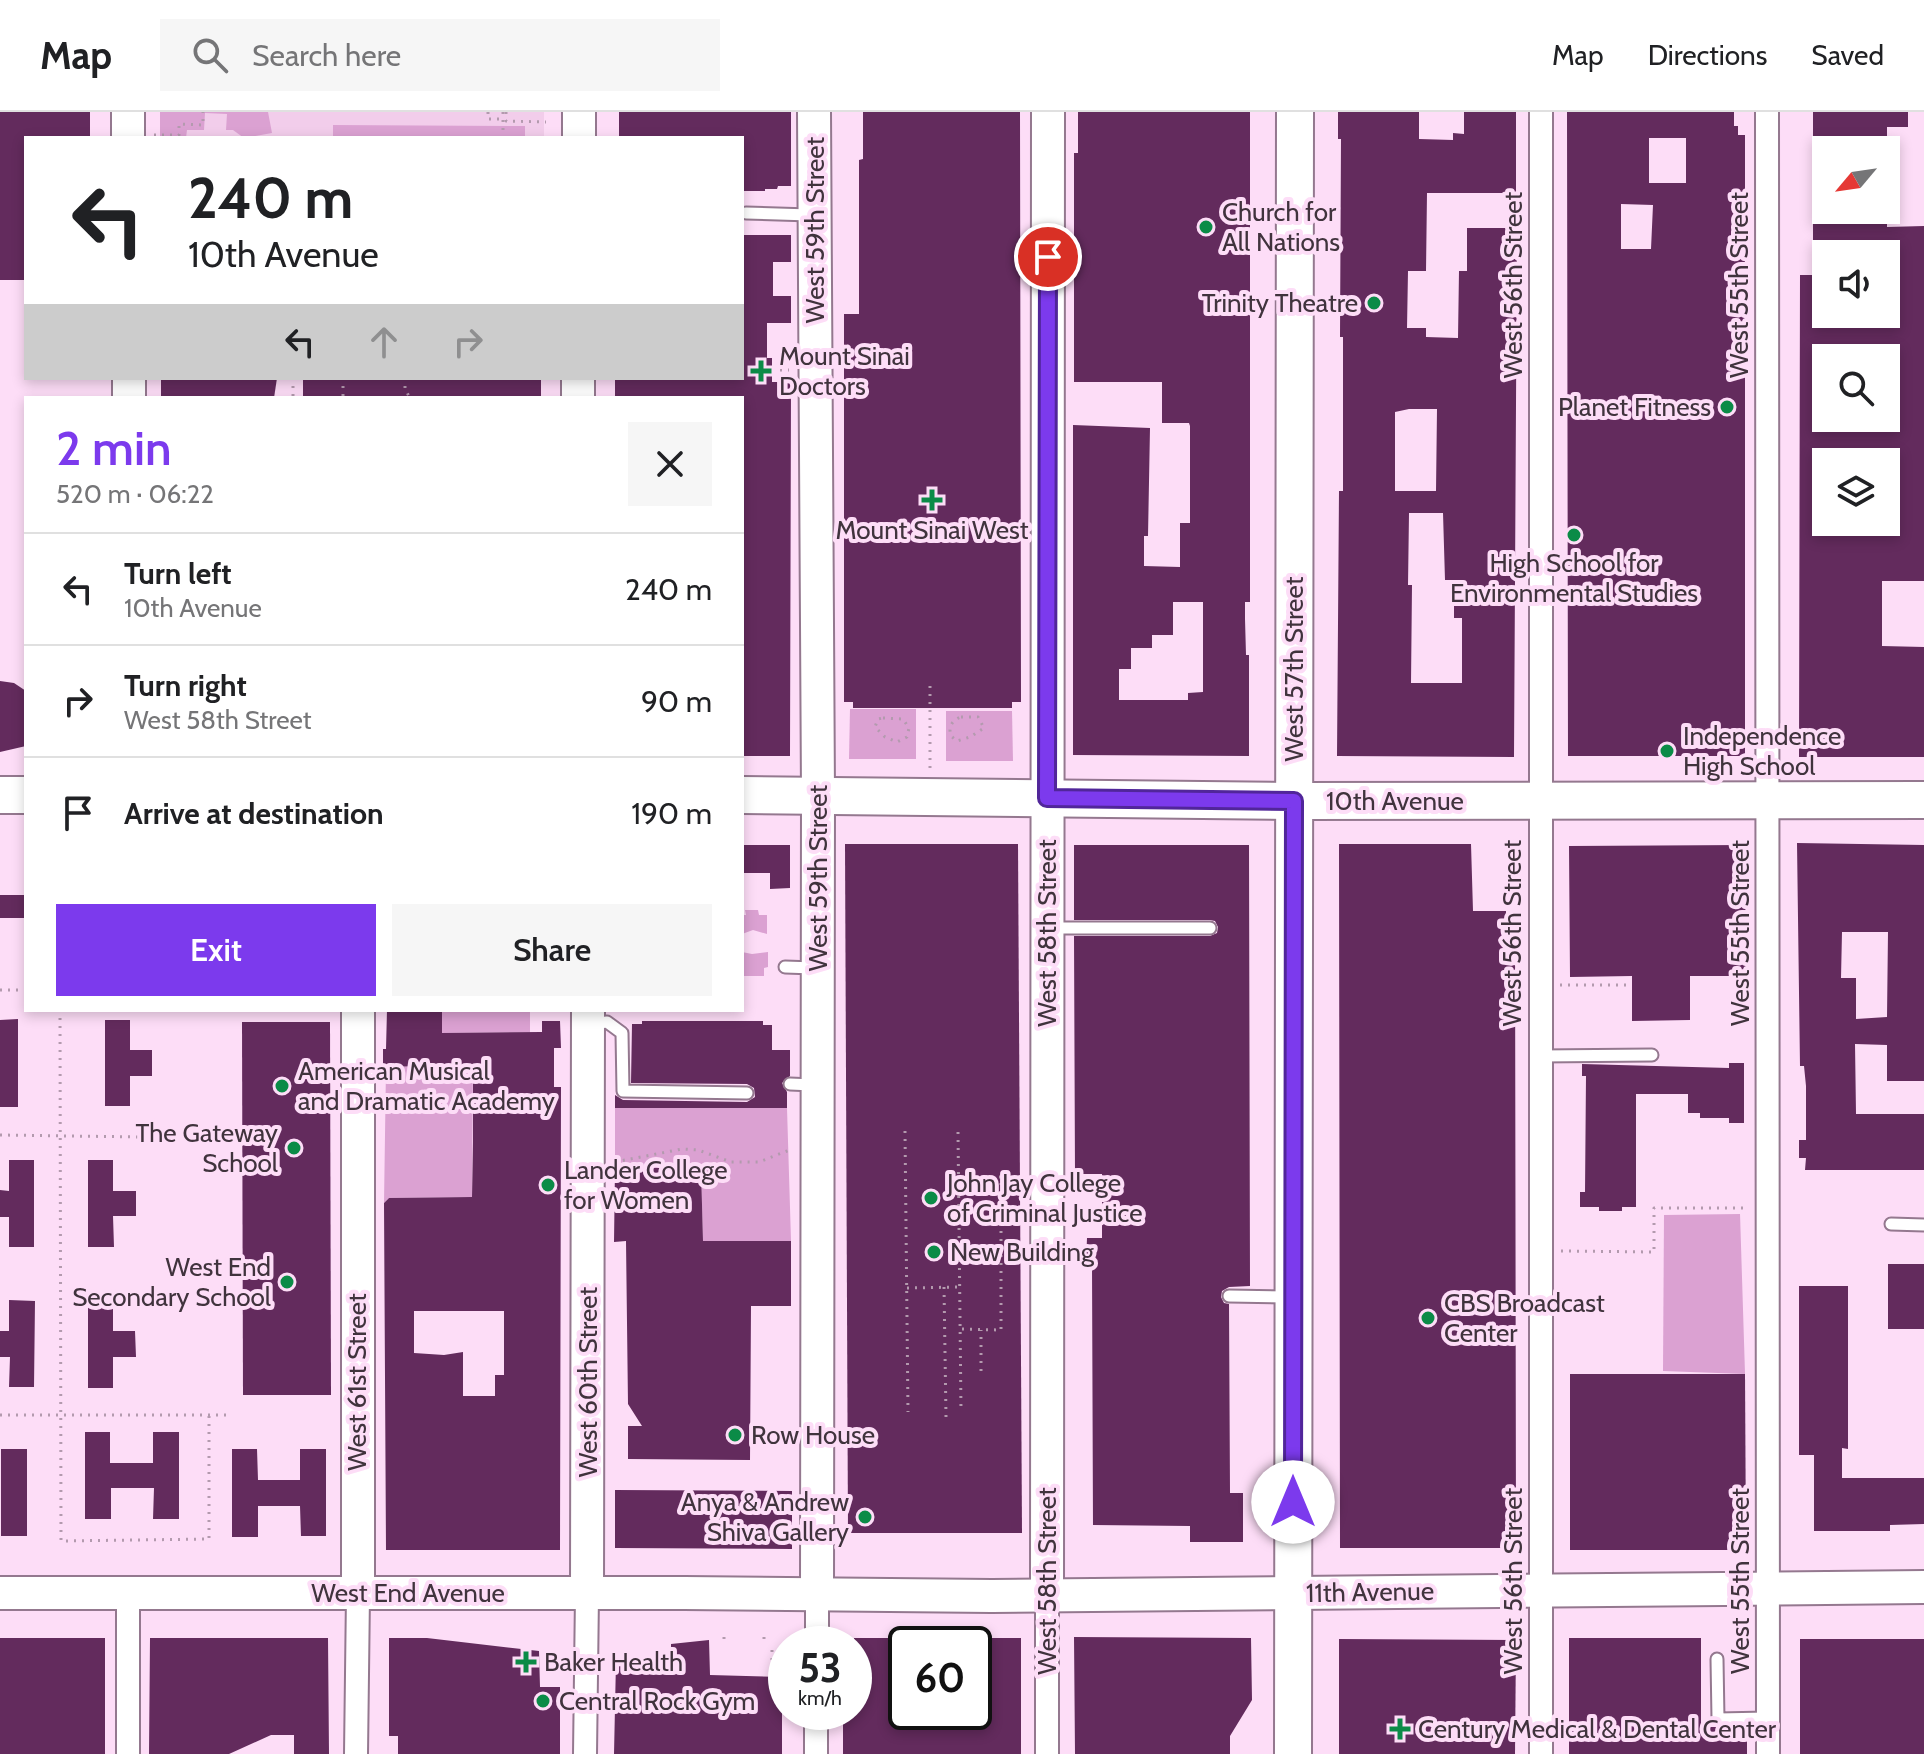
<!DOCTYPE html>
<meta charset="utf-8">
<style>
:root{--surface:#fff;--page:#f6f6f6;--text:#202124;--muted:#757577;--line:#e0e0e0;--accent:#7c3aed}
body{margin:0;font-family:Cabin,sans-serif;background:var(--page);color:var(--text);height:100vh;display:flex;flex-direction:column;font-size:30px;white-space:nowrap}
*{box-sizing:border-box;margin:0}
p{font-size:26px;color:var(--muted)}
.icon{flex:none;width:44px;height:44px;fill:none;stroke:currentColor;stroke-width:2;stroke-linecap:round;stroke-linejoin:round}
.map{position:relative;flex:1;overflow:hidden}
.drawer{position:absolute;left:24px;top:284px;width:720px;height:616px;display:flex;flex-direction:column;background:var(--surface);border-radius:0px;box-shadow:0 4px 12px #0003}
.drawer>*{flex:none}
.hud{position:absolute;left:24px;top:24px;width:720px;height:244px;border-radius:0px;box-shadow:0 4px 12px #0003;background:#fff;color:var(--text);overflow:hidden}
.needle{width:52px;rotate:241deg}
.controls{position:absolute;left:1812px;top:24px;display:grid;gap:16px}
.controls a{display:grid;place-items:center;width:88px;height:88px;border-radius:0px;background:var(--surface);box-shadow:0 4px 12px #0003;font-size:40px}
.speed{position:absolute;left:768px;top:1514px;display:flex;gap:16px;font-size:40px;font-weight:700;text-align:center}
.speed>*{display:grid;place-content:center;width:104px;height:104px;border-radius:50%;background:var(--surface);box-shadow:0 4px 12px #0003;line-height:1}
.speed small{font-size:20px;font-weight:400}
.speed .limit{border:4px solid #111;border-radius:12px;background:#fff;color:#111}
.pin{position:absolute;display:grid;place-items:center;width:68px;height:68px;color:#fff;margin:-34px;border:4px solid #fff;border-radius:50%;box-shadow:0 2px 8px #0007}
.me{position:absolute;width:88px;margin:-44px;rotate:0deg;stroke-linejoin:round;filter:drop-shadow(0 0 6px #0008)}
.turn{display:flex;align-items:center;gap:28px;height:168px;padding:0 32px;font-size:36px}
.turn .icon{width:104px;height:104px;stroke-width:2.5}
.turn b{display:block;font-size:56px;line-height:68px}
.lanes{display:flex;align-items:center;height:76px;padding:0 32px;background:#0003;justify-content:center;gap:40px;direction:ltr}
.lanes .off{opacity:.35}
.round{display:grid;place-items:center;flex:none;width:84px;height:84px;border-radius:0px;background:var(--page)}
.overview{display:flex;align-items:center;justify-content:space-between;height:136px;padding:0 32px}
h1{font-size:48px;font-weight:600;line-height:60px;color:var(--accent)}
.action{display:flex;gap:16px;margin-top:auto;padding:16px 32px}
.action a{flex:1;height:92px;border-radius:0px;background:var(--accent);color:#fff;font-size:32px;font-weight:600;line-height:92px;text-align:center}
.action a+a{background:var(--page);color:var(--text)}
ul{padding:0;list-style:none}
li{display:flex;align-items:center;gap:24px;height:112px;padding:0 32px;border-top:2px solid var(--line)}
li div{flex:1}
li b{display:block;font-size:30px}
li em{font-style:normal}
header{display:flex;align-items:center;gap:48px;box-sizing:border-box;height:112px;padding:0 40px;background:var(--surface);border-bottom:2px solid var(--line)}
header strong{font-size:38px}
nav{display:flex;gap:44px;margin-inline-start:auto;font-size:28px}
.search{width:560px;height:72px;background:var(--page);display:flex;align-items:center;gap:20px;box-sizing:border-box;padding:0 28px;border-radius:0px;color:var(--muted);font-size:30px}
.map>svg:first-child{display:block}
.built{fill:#f2cdeb}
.green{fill:#dba1d2}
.building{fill:#632b5d;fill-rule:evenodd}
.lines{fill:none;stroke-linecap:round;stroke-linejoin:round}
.lane-casing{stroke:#94788f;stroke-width:15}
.street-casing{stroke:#94788f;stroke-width:26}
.secondary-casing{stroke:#94788f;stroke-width:36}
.primary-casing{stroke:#94788f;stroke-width:40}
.path{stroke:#b39aae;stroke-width:3;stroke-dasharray:2 6;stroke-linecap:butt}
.lane{stroke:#fff;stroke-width:11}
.street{stroke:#fff;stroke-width:22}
.secondary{stroke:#fff;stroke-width:32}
.primary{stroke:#fff;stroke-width:36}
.route-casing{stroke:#51269a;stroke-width:20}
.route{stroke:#7c3aed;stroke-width:14}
.poi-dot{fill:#0b8b47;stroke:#fdddf7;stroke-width:3}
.labels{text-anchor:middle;stroke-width:8;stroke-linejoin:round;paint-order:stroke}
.poi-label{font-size:26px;fill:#40333d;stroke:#fdddf7;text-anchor:start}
.street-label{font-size:26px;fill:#40333d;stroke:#fdddf7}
</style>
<header>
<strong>Map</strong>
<div class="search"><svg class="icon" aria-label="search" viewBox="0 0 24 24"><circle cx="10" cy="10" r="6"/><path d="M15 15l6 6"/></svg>Search here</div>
<nav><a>Map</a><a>Directions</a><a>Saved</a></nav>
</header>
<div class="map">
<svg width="1924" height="1642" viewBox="0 0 1924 1642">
<rect width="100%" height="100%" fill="#fdddf7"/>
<rect class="built" x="161" y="0" width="383" height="26"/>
<g class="green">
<polygon points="160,0 268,0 272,21 244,26 233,18 226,18 227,2 205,1 204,18 187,18 186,26 160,26"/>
<polygon points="333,13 525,14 525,26 333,26"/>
<polygon points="850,597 916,597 916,647 849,647"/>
<polygon points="946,599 1012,599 1013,649 946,649"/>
<polygon points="745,798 758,798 759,803 767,803 767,822 753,818 742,822 742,803 746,803"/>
<polygon points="742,840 752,842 768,840 768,855 764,856 764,864 742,864"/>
<polygon points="442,898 530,898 530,920 442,921"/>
<polygon points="473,953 472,1085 389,1086 384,1091 386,955"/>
<polygon points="615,996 787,996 791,1129 703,1129 701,1056 615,1056"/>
<polygon points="1740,1102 1745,1262 1663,1259 1664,1103"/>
</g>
<g class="building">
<polygon points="0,0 90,0 90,26 26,26 26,168 0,168"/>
<polygon points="619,0 791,0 791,74 778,74 777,77 765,77 765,79 742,79 742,26 619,26"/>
<polygon points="863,0 1020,0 1021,590 1012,590 1012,596 853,596 853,590 844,590 844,202 859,202 859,48 863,47"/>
<path d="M1078 0H1250V490H1245V507L1246 543H1249V644L1073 643V313L1150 316 1148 424H1144V454L1180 455V411H1190V314L1189 311H1162V270H1074V41H1078ZM1173 490H1203V580L1188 581V588H1119V557H1131V536H1152V523H1173Z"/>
<path d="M1338 0H1419V27L1453 28V21L1464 22V0H1516V81H1427L1426 159H1408L1407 216H1426V225L1458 226 1459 159H1467V116H1517L1514 645 1337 644 1339 379H1343V225H1340L1341 27H1338ZM1409 297H1437L1436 379H1395V300ZM1409 401H1443L1445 468H1454V506H1462V571H1411L1412 473H1408Z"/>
<path d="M1567 0H1734V14H1738V23H1745V644H1568ZM1649 26H1686V71H1649ZM1621 92 1653 93 1651 137H1621Z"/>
<polygon points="1813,0 1908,0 1908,15 1887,15 1887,38 1813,38"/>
<path d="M1813 98H1887V115L1924 114V469H1882V534L1924 535V645H1799L1800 163H1826V202H1886V142H1813ZM1826 246H1886V306H1826ZM1826 350H1886V410H1826Z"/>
<polygon points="742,123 791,123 791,150 773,150 773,184 791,184 791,211 767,211 767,246 772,246 772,270 791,270 790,644 742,644 742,286 615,286 615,266 742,266"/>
<polygon points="161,266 277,266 274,286 161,286"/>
<rect x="303" y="266" width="238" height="20"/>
<polygon points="0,569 14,571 26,579 26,634 0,640"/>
<path d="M1797 731 1924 733V969H1887V933L1855 932 1856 1002H1924V1058H1805L1806 1046H1799V1028H1806V974L1804 954H1800ZM1842 820H1888L1887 905 1856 907V866H1841Z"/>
<polygon points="845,732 1018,732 1022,1421 848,1421"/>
<polygon points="1339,732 1471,732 1473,799 1506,799 1506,804 1515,804 1516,1436 1340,1436"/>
<polygon points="742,733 790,733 790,776 770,777 770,761 742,761"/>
<polygon points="1074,733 1249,733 1250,1174 1229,1175 1222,1179 1221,1185 1224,1191 1229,1192 1230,1381 1243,1381 1243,1430 1190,1430 1190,1414 1093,1413 1092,1152 1086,1152 1087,1126 1102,1126 1102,1062 1075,1062 1074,824 1210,824 1217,821 1218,815 1215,809 1210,808 1074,808"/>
<polygon points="1745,733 1746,864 1690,864 1690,908 1632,909 1632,864 1570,865 1569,734"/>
<rect x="0" y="783" width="26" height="23"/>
<path d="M387 898H442V921L542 920V909H560L561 936H554V975H561L560 1438H386L384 1091 389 1086 472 1085 473 1030V953L383 955V937H386ZM414 1199H504V1263H495V1284H463V1240L444 1243 414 1241Z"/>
<polygon points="18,907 18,995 0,995 0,908"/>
<polygon points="105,908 130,908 130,938 152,938 152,964 130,964 130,994 105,994"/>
<polygon points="642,909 763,909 763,913 772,913 772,938 790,938 790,964 782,971 787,980 787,996 615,996 615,983 623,988 747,990 755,985 754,976 747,972 631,971 632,912 642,912"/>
<polygon points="242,910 330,910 331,1283 243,1283"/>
<polygon points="1729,951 1744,951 1744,1011 1729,1011 1729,1006 1700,1006 1700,1001 1688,1001 1688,982 1636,982 1636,1095 1622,1095 1622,1099 1599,1099 1599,1095 1580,1095 1580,1080 1585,1080 1586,964 1582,964 1582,952 1729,956"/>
<polygon points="9,1048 34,1048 34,1135 9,1135 9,1105 0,1105 0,1078 9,1079"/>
<polygon points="88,1048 113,1048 113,1079 136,1079 136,1104 113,1104 114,1135 88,1135"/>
<polygon points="615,1056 701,1056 703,1129 791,1129 791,1194 751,1194 750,1348 628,1347 628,1314 642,1314 628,1292 626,1129 614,1130"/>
<rect x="1888" y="1152" width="36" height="65"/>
<polygon points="1799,1174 1848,1174 1848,1337 1842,1336 1842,1366 1924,1366 1924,1412 1890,1413 1890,1419 1814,1419 1814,1343 1799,1343"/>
<polygon points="9,1188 35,1189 34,1275 9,1275 10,1245 0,1245 0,1219 9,1219"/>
<polygon points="88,1188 113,1188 113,1219 135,1219 136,1245 113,1245 113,1276 88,1276"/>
<polygon points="1570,1262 1745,1262 1746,1438 1570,1438"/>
<polygon points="85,1320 110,1320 110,1351 153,1351 153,1320 179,1320 179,1407 153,1407 154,1376 111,1376 111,1407 85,1407"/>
<rect x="1" y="1337" width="26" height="87"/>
<polygon points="232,1337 257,1337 258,1368 300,1368 300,1337 326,1337 326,1424 301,1424 300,1394 258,1394 258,1425 232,1425"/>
<polygon points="615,1378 792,1379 792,1437 615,1436"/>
<polygon points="1074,1525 1251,1526 1252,1588 1230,1624 1230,1642 1075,1642"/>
<rect x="0" y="1526" width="105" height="116"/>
<polygon points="150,1526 328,1526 329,1642 294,1642 294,1623 271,1623 229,1642 149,1642"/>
<polygon points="389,1526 427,1526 539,1539 540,1575 560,1575 560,1642 398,1642 398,1624 389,1624"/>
<polygon points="854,1526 906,1526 906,1600 974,1600 974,1526 1021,1526 1021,1642 843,1642 843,1600 854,1600"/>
<polygon points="1569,1526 1701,1526 1701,1615 1747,1615 1747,1642 1569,1642"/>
<polygon points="1339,1527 1516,1528 1515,1642 1339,1642"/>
<rect x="1800" y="1527" width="124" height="115"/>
<polygon points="709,1528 710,1563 782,1565 782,1642 614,1642 616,1549 671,1560 671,1532"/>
</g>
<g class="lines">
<defs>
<g id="lane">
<polyline points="746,101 810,103"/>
<polyline points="1051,816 1210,816"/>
<polyline points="785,855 814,856"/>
<polyline points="589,912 607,910 622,921 623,979 747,981"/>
<polyline points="1540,944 1652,943"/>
<polyline points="790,972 813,973"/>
<polyline points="1891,1112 1924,1113"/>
<polyline points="1229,1184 1289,1185"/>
<polyline points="1717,1547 1718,1607 1767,1606"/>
</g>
<g id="street">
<polyline points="1767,0 1768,1642"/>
<polyline points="817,1532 817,1481"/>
<polyline points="128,1642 128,1481"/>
<polyline points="356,1642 358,1482"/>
<polyline points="585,1642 587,1482"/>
<polyline points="816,1642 816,1600"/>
<polyline points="1047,1642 1047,1482"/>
<polyline points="1541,1642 1541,0"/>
</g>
<g id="secondary">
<polyline points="128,0 128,26"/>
<polyline points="814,0 818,683 817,1481"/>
<polyline points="579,26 579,0"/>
<polyline points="129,266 129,286"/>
<polyline points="578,286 578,266"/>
<polyline points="358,898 358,1482"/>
<polyline points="0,1481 684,1481 992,1484 1924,1475"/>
<polyline points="587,1482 588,898"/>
<polyline points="1047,1482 1048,0"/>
</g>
<g id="primary">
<polyline points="0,683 26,683"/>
<polyline points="742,683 1294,689 1924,688"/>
<polyline points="1293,1642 1295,0"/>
</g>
</defs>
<use href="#lane" class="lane-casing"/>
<use href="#street" class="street-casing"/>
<use href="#secondary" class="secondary-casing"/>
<use href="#primary" class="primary-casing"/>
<g class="path">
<polyline points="488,0 488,7 502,7"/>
<polyline points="506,0 506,9 546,10"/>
<polyline points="154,23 179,23 179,12 203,13 203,0"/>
<polyline points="503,26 503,0"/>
<polyline points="772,258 789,258"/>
<polyline points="293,266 293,286"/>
<polyline points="343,266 343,286"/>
<polyline points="405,266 405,277 410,286"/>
<polyline points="930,574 930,656"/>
<path d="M961 605H978L984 616 970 625 957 629 951 624C948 615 952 608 961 605Z"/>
<polygon points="883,606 903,607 909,616 907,625 897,630 885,625 875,615 878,607"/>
<polyline points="1560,873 1632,873"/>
<polyline points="0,878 26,878"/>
<polyline points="60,898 61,1429 209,1427 209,1303"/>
<polyline points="905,1019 908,1300"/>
<polyline points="958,1020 961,1299"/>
<polyline points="0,1023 141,1025"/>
<polyline points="615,1050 682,1037 698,1038 731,1050 759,1050 792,1037"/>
<polyline points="959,1065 1001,1065 1001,1218 960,1217"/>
<polyline points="1561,1139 1654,1140 1654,1096 1746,1096"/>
<polyline points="944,1175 946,1305"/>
<polyline points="907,1176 959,1175"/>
<polyline points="981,1259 981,1218"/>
<polyline points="0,1303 229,1303"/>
<polyline points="724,1527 724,1522"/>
<polyline points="764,1527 764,1521"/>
<polyline points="772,1538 772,1565"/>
</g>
<use href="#lane" class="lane"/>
<use href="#street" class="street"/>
<use href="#secondary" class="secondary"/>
<use href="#primary" class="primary"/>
</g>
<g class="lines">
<defs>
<polyline id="route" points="1048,145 1047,686 1294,689 1293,1390"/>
</defs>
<use href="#route" class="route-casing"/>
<use href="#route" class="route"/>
</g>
<g class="poi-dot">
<circle cx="1206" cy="115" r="8"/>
<circle cx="1374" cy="191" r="8"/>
<path d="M757 247h8v8h8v8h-8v8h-8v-8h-8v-8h8z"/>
<circle cx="1727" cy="295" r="8"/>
<path d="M928 376h8v8h8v8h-8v8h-8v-8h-8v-8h8z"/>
<circle cx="1574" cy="423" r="8"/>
<circle cx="1667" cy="639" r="8"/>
<circle cx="282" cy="974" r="8"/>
<circle cx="294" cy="1036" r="8"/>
<circle cx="548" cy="1073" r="8"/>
<circle cx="931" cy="1086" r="8"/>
<circle cx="934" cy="1140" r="8"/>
<circle cx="287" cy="1170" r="8"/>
<circle cx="1428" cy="1206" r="8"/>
<circle cx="735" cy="1323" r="8"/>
<circle cx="865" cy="1405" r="8"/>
<path d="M522 1538h8v8h8v8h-8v8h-8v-8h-8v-8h8z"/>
<circle cx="543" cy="1589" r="8"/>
<path d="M1396 1605h8v8h8v8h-8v8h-8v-8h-8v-8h8z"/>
</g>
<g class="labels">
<g class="poi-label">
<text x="1222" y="109">Church for<tspan x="1222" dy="30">All Nations</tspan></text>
<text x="1358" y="200" text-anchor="end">Trinity Theatre</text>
<text x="779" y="253">Mount Sinai<tspan x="779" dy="30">Doctors</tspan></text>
<text x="1711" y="304" text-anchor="end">Planet Fitness</text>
<text x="932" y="427" text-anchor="middle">Mount Sinai West</text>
<text x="1574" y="460" text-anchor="middle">High School for<tspan x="1574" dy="30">Environmental Studies</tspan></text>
<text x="1683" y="633">Independence<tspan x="1683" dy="30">High School</tspan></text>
<text x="298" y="968">American Musical<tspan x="298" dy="30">and Dramatic Academy</tspan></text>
<text x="278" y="1030" text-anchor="end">The Gateway<tspan x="278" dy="30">School</tspan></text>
<text x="564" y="1067">Lander College<tspan x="564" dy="30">for Women</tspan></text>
<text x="947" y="1080">John Jay College<tspan x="947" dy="30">of Criminal Justice</tspan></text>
<text x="950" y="1149">New Building</text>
<text x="271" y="1164" text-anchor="end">West End<tspan x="271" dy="30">Secondary School</tspan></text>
<text x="1444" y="1200">CBS Broadcast<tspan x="1444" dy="30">Center</tspan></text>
<text x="751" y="1332">Row House</text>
<text x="849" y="1399" text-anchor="end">Anya &amp; Andrew<tspan x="849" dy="30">Shiva Gallery</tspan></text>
<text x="544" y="1559">Baker Health</text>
<text x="559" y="1598">Central Rock Gym</text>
<text x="1418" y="1626">Century Medical &amp; Dental Center</text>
</g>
<g class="street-label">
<text transform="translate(815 118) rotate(-90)" y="9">West 59th Street</text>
<text transform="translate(1513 173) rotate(-90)" y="9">West 56th Street</text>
<text transform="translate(1739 173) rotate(-90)" y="9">West 55th Street</text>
<text transform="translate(1294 557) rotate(-90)" y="9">West 57th Street</text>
<text x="1395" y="698">10th Avenue</text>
<text transform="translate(818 766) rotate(-90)" y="9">West 59th Street</text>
<text transform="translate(1047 821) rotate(-90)" y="9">West 58th Street</text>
<text transform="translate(1512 821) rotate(-90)" y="9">West 56th Street</text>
<text transform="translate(1740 821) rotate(-90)" y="9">West 55th Street</text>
<text transform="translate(357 1270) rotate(-90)" y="9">West 61st Street</text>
<text transform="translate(588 1270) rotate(-90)" y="9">West 60th Street</text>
<text transform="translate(1047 1469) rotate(-90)" y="9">West 58th Street</text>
<text transform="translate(1513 1469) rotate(-90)" y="9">West 56th Street</text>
<text transform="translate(1740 1469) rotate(-90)" y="9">West 55th Street</text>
<text transform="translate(1370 1480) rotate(-1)" y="9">11th Avenue</text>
<text x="408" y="1490">West End Avenue</text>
</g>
</g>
</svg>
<div class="controls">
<a><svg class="needle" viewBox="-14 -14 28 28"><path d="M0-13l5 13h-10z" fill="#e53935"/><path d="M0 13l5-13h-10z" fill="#757577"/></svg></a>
<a><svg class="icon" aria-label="sound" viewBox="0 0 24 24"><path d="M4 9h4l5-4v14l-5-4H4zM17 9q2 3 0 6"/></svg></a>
<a><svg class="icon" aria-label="search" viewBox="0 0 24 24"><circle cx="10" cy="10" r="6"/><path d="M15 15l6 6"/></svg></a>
<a><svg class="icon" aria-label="layers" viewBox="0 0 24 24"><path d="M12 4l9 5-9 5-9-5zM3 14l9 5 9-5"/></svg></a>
</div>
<div class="speed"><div>53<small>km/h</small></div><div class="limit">60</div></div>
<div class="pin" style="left:1048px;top:145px;background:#d93025"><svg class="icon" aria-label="arrive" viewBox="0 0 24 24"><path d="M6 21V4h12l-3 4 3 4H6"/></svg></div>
<svg class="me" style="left:1293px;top:1390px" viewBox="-20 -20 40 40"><circle r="19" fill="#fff"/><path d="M0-13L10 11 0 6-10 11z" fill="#7c3aed"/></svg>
<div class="hud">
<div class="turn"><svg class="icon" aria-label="left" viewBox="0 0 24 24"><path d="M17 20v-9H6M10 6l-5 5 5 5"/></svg><div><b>240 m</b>10th Avenue</div></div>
<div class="lanes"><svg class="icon" aria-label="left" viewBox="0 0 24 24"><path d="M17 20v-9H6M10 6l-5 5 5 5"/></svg><svg class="icon off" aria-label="ahead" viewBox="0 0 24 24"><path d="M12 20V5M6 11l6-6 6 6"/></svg><svg class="icon off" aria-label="right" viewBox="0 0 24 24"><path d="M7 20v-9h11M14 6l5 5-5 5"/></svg></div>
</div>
<section class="drawer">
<div class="overview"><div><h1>2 min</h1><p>520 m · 06:22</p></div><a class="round"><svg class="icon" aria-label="close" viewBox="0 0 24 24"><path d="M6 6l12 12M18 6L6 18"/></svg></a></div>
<ul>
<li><svg class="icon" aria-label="left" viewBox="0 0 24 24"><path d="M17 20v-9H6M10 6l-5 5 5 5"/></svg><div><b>Turn left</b><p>10th Avenue</p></div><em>240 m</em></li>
<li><svg class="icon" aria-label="right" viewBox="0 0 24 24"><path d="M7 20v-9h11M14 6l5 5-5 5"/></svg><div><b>Turn right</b><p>West 58th Street</p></div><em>90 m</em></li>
<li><svg class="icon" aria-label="arrive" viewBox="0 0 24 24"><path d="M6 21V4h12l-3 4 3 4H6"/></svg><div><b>Arrive at destination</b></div><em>190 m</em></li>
</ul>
<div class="action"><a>Exit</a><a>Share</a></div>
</section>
</div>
